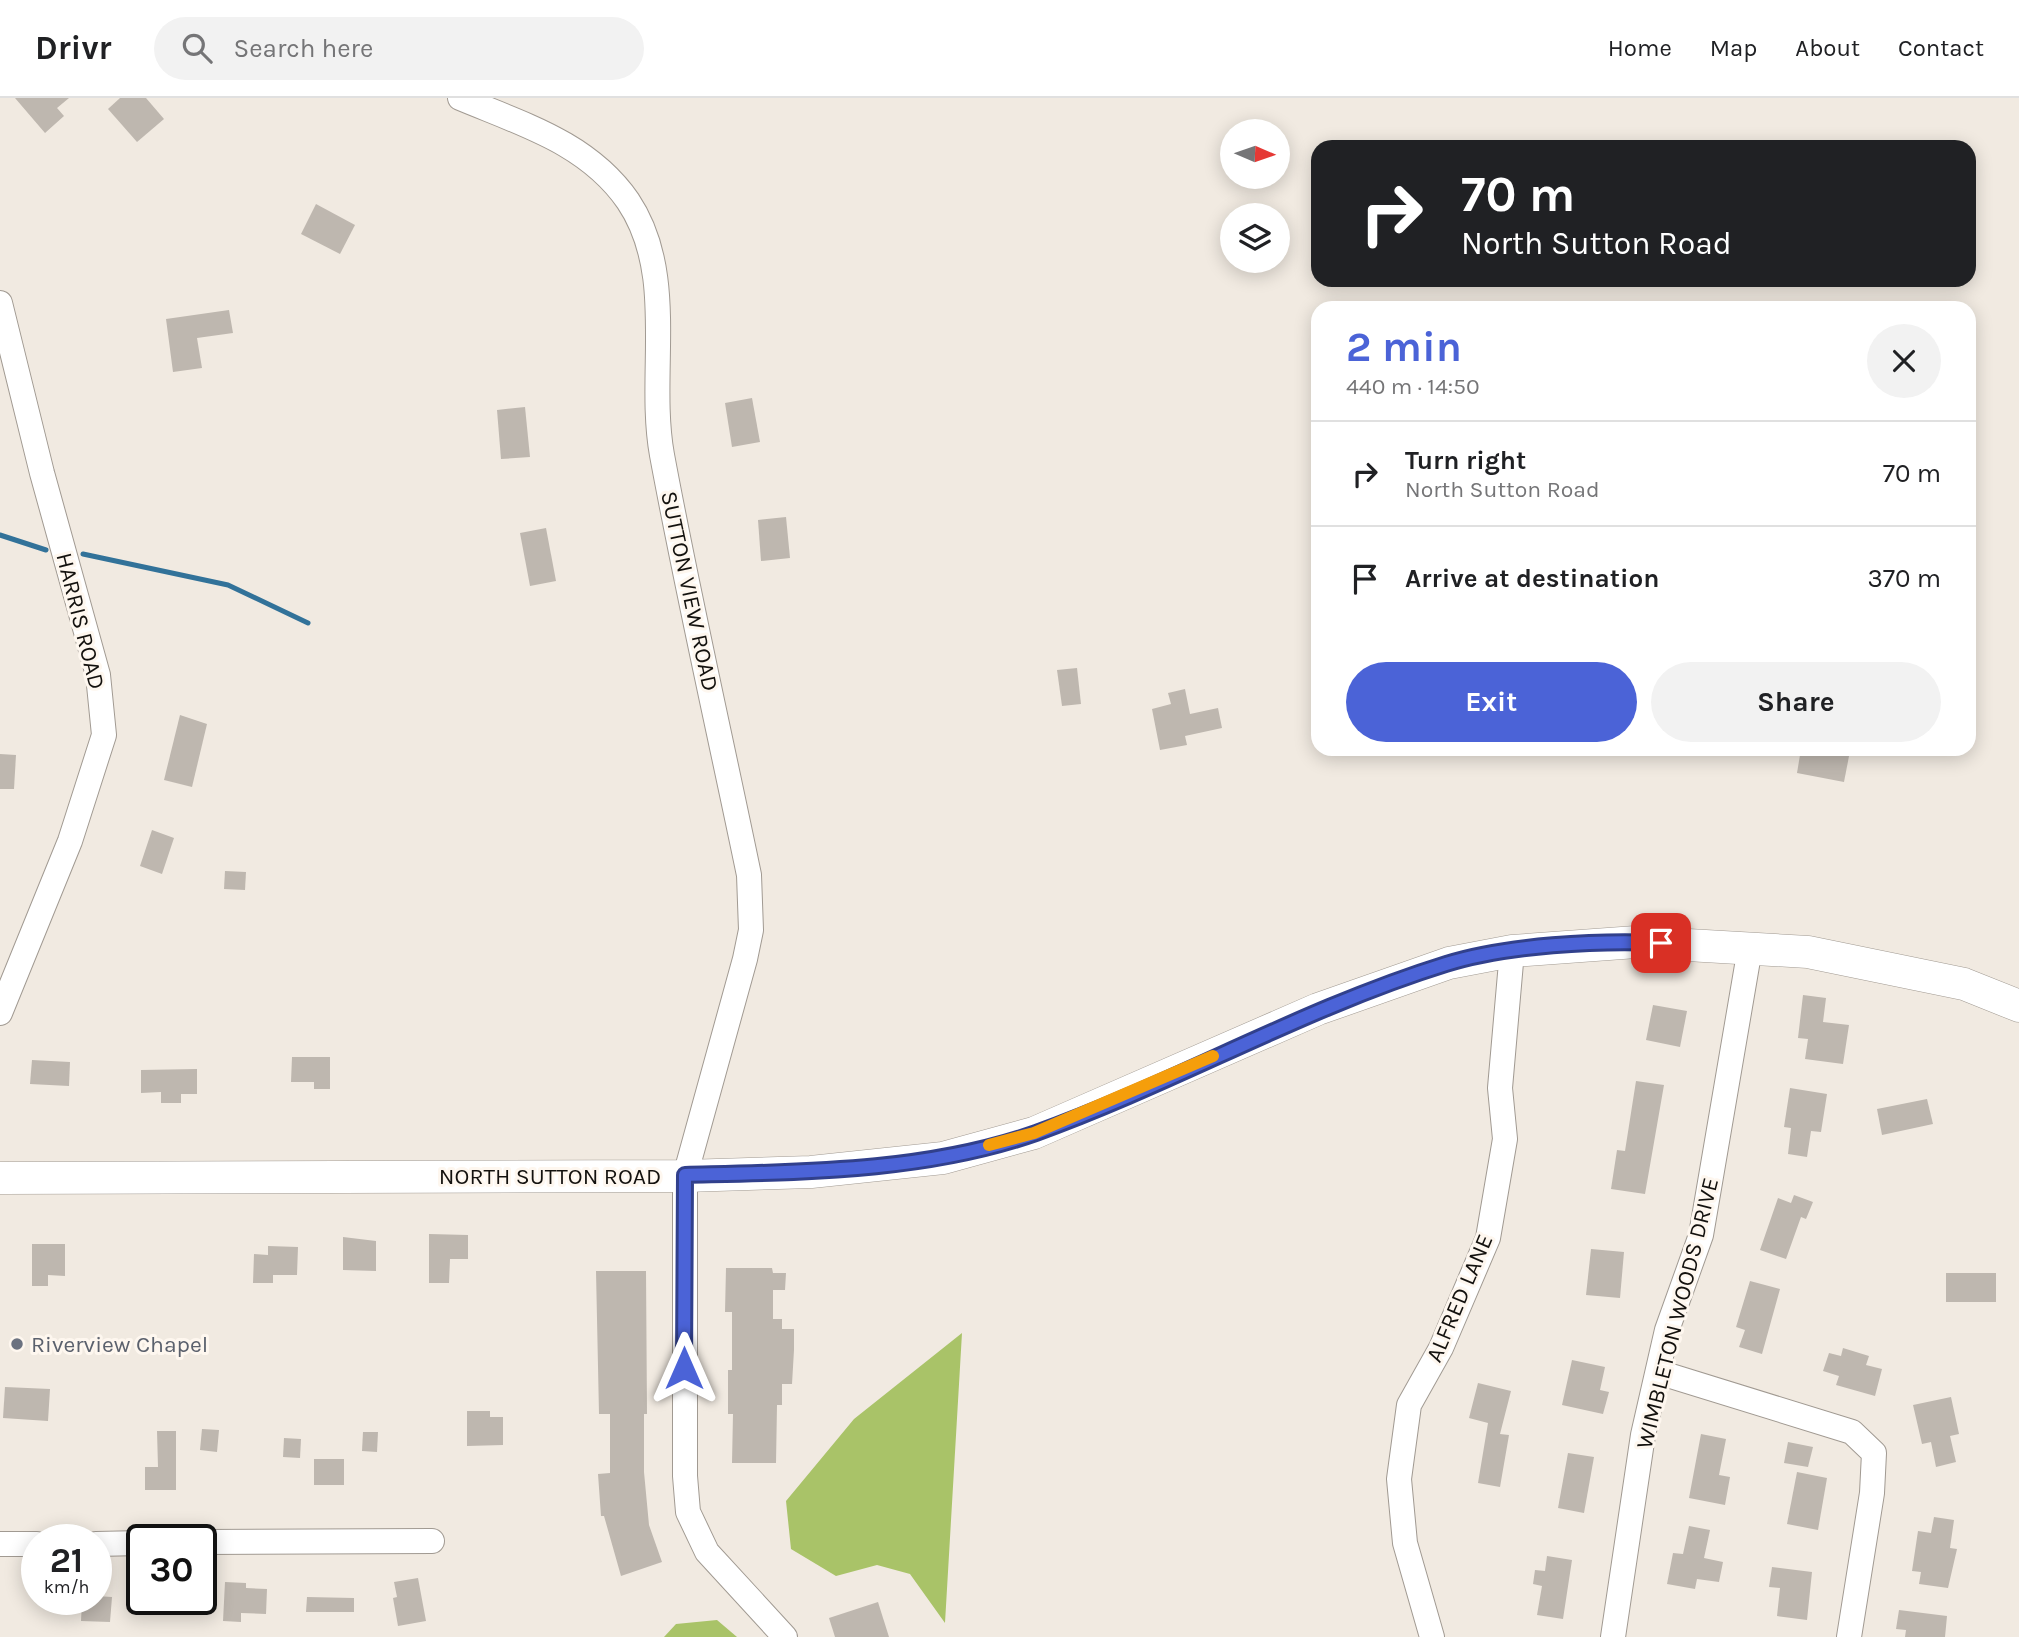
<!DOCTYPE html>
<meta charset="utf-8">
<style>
:root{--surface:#fff;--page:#f2f2f2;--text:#202124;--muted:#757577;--line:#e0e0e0;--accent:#4b63d7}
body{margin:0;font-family:Karla,sans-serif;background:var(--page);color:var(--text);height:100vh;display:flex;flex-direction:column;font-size:26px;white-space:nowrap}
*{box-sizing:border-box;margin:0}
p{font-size:23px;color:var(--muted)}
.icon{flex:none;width:38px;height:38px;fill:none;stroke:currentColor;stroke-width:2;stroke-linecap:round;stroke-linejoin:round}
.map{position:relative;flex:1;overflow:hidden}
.details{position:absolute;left:1311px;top:203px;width:665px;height:455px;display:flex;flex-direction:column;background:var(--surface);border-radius:21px;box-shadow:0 4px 18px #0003}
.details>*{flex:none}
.guide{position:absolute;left:1311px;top:42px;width:665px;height:147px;border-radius:21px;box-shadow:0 4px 18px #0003;background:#202124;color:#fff;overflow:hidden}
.needle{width:46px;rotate:92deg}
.buttons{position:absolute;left:1220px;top:21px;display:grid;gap:14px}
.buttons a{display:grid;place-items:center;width:70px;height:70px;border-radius:50%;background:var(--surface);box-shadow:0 4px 18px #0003;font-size:35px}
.speed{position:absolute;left:21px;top:1426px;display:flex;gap:14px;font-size:35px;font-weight:700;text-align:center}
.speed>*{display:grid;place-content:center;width:91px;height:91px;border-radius:50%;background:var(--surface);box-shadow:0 4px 18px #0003;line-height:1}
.speed small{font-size:18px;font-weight:400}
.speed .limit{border:4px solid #111;border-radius:10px;background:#fff;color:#111}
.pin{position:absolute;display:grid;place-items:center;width:60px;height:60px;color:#fff;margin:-30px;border-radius:14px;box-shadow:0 4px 10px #0006}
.me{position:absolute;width:77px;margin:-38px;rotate:0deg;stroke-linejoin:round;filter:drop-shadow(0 0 5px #0008)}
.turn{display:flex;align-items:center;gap:24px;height:147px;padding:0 35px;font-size:32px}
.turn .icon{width:91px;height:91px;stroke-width:2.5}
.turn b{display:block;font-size:49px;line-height:60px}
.round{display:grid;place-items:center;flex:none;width:74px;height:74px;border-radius:37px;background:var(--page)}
.summary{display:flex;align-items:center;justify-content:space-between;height:119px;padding:0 35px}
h1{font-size:42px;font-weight:700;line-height:52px;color:var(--accent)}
.cta{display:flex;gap:14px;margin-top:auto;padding:14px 35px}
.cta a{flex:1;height:80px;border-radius:42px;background:var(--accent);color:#fff;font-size:28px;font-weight:700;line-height:80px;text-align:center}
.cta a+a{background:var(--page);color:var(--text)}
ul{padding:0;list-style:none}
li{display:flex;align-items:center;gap:21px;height:105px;padding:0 35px;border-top:2px solid var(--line)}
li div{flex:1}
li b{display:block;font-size:26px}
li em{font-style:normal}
header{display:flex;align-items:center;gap:42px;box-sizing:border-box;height:98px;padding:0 35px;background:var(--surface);border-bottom:2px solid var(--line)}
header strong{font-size:33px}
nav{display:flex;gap:38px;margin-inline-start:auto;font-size:24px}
.search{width:490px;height:63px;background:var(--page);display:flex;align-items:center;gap:18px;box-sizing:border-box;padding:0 24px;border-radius:38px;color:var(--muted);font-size:26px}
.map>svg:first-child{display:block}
.forest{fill:#a9c368}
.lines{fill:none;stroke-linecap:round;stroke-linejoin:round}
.stream{stroke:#327299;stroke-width:5}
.building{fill:#beb7af}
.minor-casing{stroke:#a19a92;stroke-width:26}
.major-casing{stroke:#a19a92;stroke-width:33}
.minor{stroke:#fff;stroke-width:24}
.major{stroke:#fff;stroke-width:32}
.route-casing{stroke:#31408c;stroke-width:18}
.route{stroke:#4b63d7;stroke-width:12}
.slow{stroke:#f59e0b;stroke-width:12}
.worship-dot{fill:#6b7280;stroke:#fef7ef;stroke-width:2.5}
.labels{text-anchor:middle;stroke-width:6;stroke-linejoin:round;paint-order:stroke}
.street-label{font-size:23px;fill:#13110e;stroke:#fef7ef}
.worship-label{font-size:23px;fill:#5b616d;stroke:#fef7ef;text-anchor:start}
</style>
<header>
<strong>Drivr</strong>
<div class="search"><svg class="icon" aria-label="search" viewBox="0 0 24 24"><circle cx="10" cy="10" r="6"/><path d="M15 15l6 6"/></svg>Search here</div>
<nav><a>Home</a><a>Map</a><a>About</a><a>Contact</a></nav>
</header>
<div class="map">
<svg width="2019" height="1539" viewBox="0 0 2019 1539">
<rect width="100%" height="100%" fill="#f1eae1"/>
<g class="forest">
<polygon points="962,1235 945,1525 910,1476 877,1467 836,1478 791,1451 786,1403 854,1321"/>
<polygon points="717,1522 737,1539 664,1539 676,1526"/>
</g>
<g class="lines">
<g class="stream">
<polyline points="0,437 46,452"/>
<polyline points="83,456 228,487 308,525"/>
</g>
</g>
<g class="building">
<polygon points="15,0 69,0 57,10 64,18 45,35"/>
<polygon points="120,0 146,0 164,21 137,44 108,11"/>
<polygon points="316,106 355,127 340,156 301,136"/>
<polygon points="229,212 233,235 197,240 202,270 173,274 166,221"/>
<polygon points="752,300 760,344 732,349 725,305"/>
<polygon points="525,309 530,359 501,361 497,312"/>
<polygon points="786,419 790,460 761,463 758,422"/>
<polygon points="546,430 556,483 530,488 520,435"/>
<polygon points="1077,570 1081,606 1062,608 1057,572"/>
<polygon points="1185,591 1190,616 1218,610 1222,630 1185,638 1187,647 1160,652 1152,611 1171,606 1168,595"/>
<polygon points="180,617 207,626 192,689 164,682"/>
<polygon points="1801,651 1850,653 1844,684 1797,675"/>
<polygon points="0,656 16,657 14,691 0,691"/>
<polygon points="152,732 174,740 162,776 140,768"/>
<polygon points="225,773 246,774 245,792 224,791"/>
<polygon points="1803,897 1826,900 1823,924 1849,927 1843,966 1805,961 1808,941 1798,940"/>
<polygon points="1653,907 1687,913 1680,949 1646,942"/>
<polygon points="292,959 330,959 330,991 314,991 314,984 291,984"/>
<polygon points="32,962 70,964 69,988 30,986"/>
<polygon points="197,971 197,996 181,996 181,1005 161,1005 161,994 141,995 141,972"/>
<polygon points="1636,983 1664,987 1645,1096 1611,1091 1617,1052 1625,1053"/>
<polygon points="1790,990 1827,996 1821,1034 1811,1033 1807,1059 1788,1056 1791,1030 1784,1029"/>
<polygon points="1927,1001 1933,1026 1882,1037 1877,1011"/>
<polygon points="1794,1097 1813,1104 1806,1121 1801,1119 1786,1161 1760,1152 1778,1100 1791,1105"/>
<polygon points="429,1136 468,1137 468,1161 450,1161 449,1185 429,1185"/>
<polygon points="343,1139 376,1143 376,1173 343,1172"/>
<polygon points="32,1146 65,1146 65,1178 48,1177 48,1188 32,1188"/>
<polygon points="268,1148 298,1149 297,1177 273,1177 273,1185 253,1185 254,1156 268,1157"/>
<polygon points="1591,1151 1624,1154 1620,1200 1586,1197"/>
<polygon points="726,1170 772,1170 773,1175 786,1175 785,1192 773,1192 773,1221 782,1221 782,1231 794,1231 794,1252 792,1286 782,1286 782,1307 777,1307 776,1365 732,1365 733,1316 728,1316 728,1272 732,1272 732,1214 725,1214"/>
<polygon points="596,1173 646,1173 647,1316 644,1316 644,1374 649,1427 662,1464 621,1478 604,1418 601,1418 598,1376 610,1375 610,1316 599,1316"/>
<rect x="1946" y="1175" width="50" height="29"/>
<polygon points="1750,1183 1780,1191 1762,1256 1739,1249 1745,1232 1736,1229"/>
<polygon points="1843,1250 1869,1258 1866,1267 1882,1271 1875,1298 1836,1287 1839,1278 1823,1273 1829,1255 1841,1258"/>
<polygon points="1572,1262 1605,1269 1600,1292 1609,1294 1603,1316 1562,1307"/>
<polygon points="1478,1285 1511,1293 1500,1336 1509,1337 1500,1389 1478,1385 1488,1325 1469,1320"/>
<polygon points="5,1289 50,1291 48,1323 3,1320"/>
<polygon points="1951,1299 1959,1336 1950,1338 1956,1364 1936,1369 1931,1344 1922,1346 1913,1307"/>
<polygon points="467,1313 490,1313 490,1319 503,1319 503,1347 467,1348"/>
<polygon points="202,1331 219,1332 217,1354 200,1352"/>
<polygon points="157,1333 176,1333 176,1392 145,1392 145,1369 158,1369"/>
<polygon points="363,1334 378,1334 377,1354 362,1353"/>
<polygon points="1701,1336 1726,1341 1719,1377 1730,1379 1725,1407 1689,1400"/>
<polygon points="284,1340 301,1341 300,1360 283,1359"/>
<polygon points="1788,1344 1813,1349 1808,1369 1784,1365"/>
<polygon points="1568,1355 1594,1359 1584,1415 1558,1410"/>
<rect x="314" y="1361" width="30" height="26"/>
<polygon points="1797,1374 1827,1380 1818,1432 1787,1426"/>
<polygon points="1934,1419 1954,1422 1950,1450 1957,1451 1948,1490 1919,1486 1921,1474 1912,1473 1918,1433 1931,1435"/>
<polygon points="1689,1428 1710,1432 1704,1460 1723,1464 1719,1484 1697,1481 1695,1491 1667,1486 1673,1455 1683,1456"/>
<polygon points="1547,1458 1572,1462 1563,1521 1537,1517 1542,1488 1533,1486 1535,1472 1545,1473"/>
<polygon points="1772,1469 1812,1474 1807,1522 1777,1518 1780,1490 1769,1489"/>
<polygon points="418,1480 426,1523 398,1528 393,1500 397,1499 394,1484"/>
<polygon points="225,1484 246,1485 246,1490 267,1491 266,1516 241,1515 241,1524 223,1523"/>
<polygon points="96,1498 112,1499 110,1524 81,1523 82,1502 96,1502"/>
<polygon points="307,1499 354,1500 354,1514 306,1514"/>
<polygon points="878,1504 889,1539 835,1539 829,1520"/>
<polygon points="1899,1512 1947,1518 1945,1539 1905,1539 1906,1532 1896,1531"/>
</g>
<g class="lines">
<defs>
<g id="minor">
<path d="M460 0C522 26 588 45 628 103 678 177 647 275 662 357 688 497 720 637 749 777L751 832 745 861 685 1078V1378L688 1414 707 1454 785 1539"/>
<polyline points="0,205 42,375 98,577 104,637 70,743 0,915"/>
<polyline points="1658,1274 1852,1334 1874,1355 1872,1395 1849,1539"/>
<polyline points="201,1444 432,1443"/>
<polyline points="0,1446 37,1446"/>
<polyline points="96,1446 142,1445"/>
<polyline points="1432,1539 1405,1445 1399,1381 1409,1307 1441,1250 1488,1140 1505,1041 1500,990 1512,853"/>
<polyline points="1613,1539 1643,1337 1667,1232 1701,1137 1750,850"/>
</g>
<polyline id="major" points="0,1080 685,1078 811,1074 943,1060 1034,1035 1318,911 1449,865 1512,853 1636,844 1808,854 1964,886 2019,908"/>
</defs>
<use href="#minor" class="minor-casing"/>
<use href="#major" class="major-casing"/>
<use href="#minor" class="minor"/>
<use href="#major" class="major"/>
</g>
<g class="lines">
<defs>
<path id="route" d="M684 1270 685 1077C802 1074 925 1074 1036 1035 1175 985 1304 910 1446 866 1506 847 1599 842 1661 845"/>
</defs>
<use href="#route" class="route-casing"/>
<use href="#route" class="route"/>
<polyline class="slow" points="989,1047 1034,1035 1213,958"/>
</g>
<circle class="worship-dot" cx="17" cy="1246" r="7"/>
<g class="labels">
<g class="street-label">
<text transform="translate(690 493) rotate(78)" y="8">SUTTON VIEW ROAD</text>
<text transform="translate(81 523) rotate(76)" y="8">HARRIS ROAD</text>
<text x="550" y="1086">NORTH SUTTON ROAD</text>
<text transform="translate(1459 1200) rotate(-67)" y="8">ALFRED LANE</text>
<text transform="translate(1677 1215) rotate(-76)" y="8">WIMBLETON WOODS DRIVE</text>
</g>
<g class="worship-label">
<text x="31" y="1254">Riverview Chapel</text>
</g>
</g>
</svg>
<div class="buttons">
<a><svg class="needle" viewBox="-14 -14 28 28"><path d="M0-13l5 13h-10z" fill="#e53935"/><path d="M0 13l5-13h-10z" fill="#757577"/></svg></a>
<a><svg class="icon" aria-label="layers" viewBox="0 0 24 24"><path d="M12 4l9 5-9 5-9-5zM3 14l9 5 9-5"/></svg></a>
</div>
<div class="speed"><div>21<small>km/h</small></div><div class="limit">30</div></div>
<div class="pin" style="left:1661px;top:845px;background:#d93025"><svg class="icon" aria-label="arrive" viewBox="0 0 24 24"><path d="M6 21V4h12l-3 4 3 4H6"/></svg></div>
<svg class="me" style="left:684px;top:1270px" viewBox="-20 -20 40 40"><path d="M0-17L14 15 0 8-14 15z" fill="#4b63d7" stroke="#fff" stroke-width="4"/></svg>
<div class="guide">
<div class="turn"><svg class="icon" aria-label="right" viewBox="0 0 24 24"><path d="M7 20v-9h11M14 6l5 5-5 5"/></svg><div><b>70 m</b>North Sutton Road</div></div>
</div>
<section class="details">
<div class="summary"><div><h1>2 min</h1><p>440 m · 14:50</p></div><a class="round"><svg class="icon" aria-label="close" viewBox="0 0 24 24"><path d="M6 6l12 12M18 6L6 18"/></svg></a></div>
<ul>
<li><svg class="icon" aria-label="right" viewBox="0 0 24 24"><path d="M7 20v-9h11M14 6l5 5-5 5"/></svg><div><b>Turn right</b><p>North Sutton Road</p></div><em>70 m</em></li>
<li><svg class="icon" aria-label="arrive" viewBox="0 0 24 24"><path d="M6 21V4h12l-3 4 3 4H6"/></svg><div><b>Arrive at destination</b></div><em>370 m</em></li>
</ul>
<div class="cta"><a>Exit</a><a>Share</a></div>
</section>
</div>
